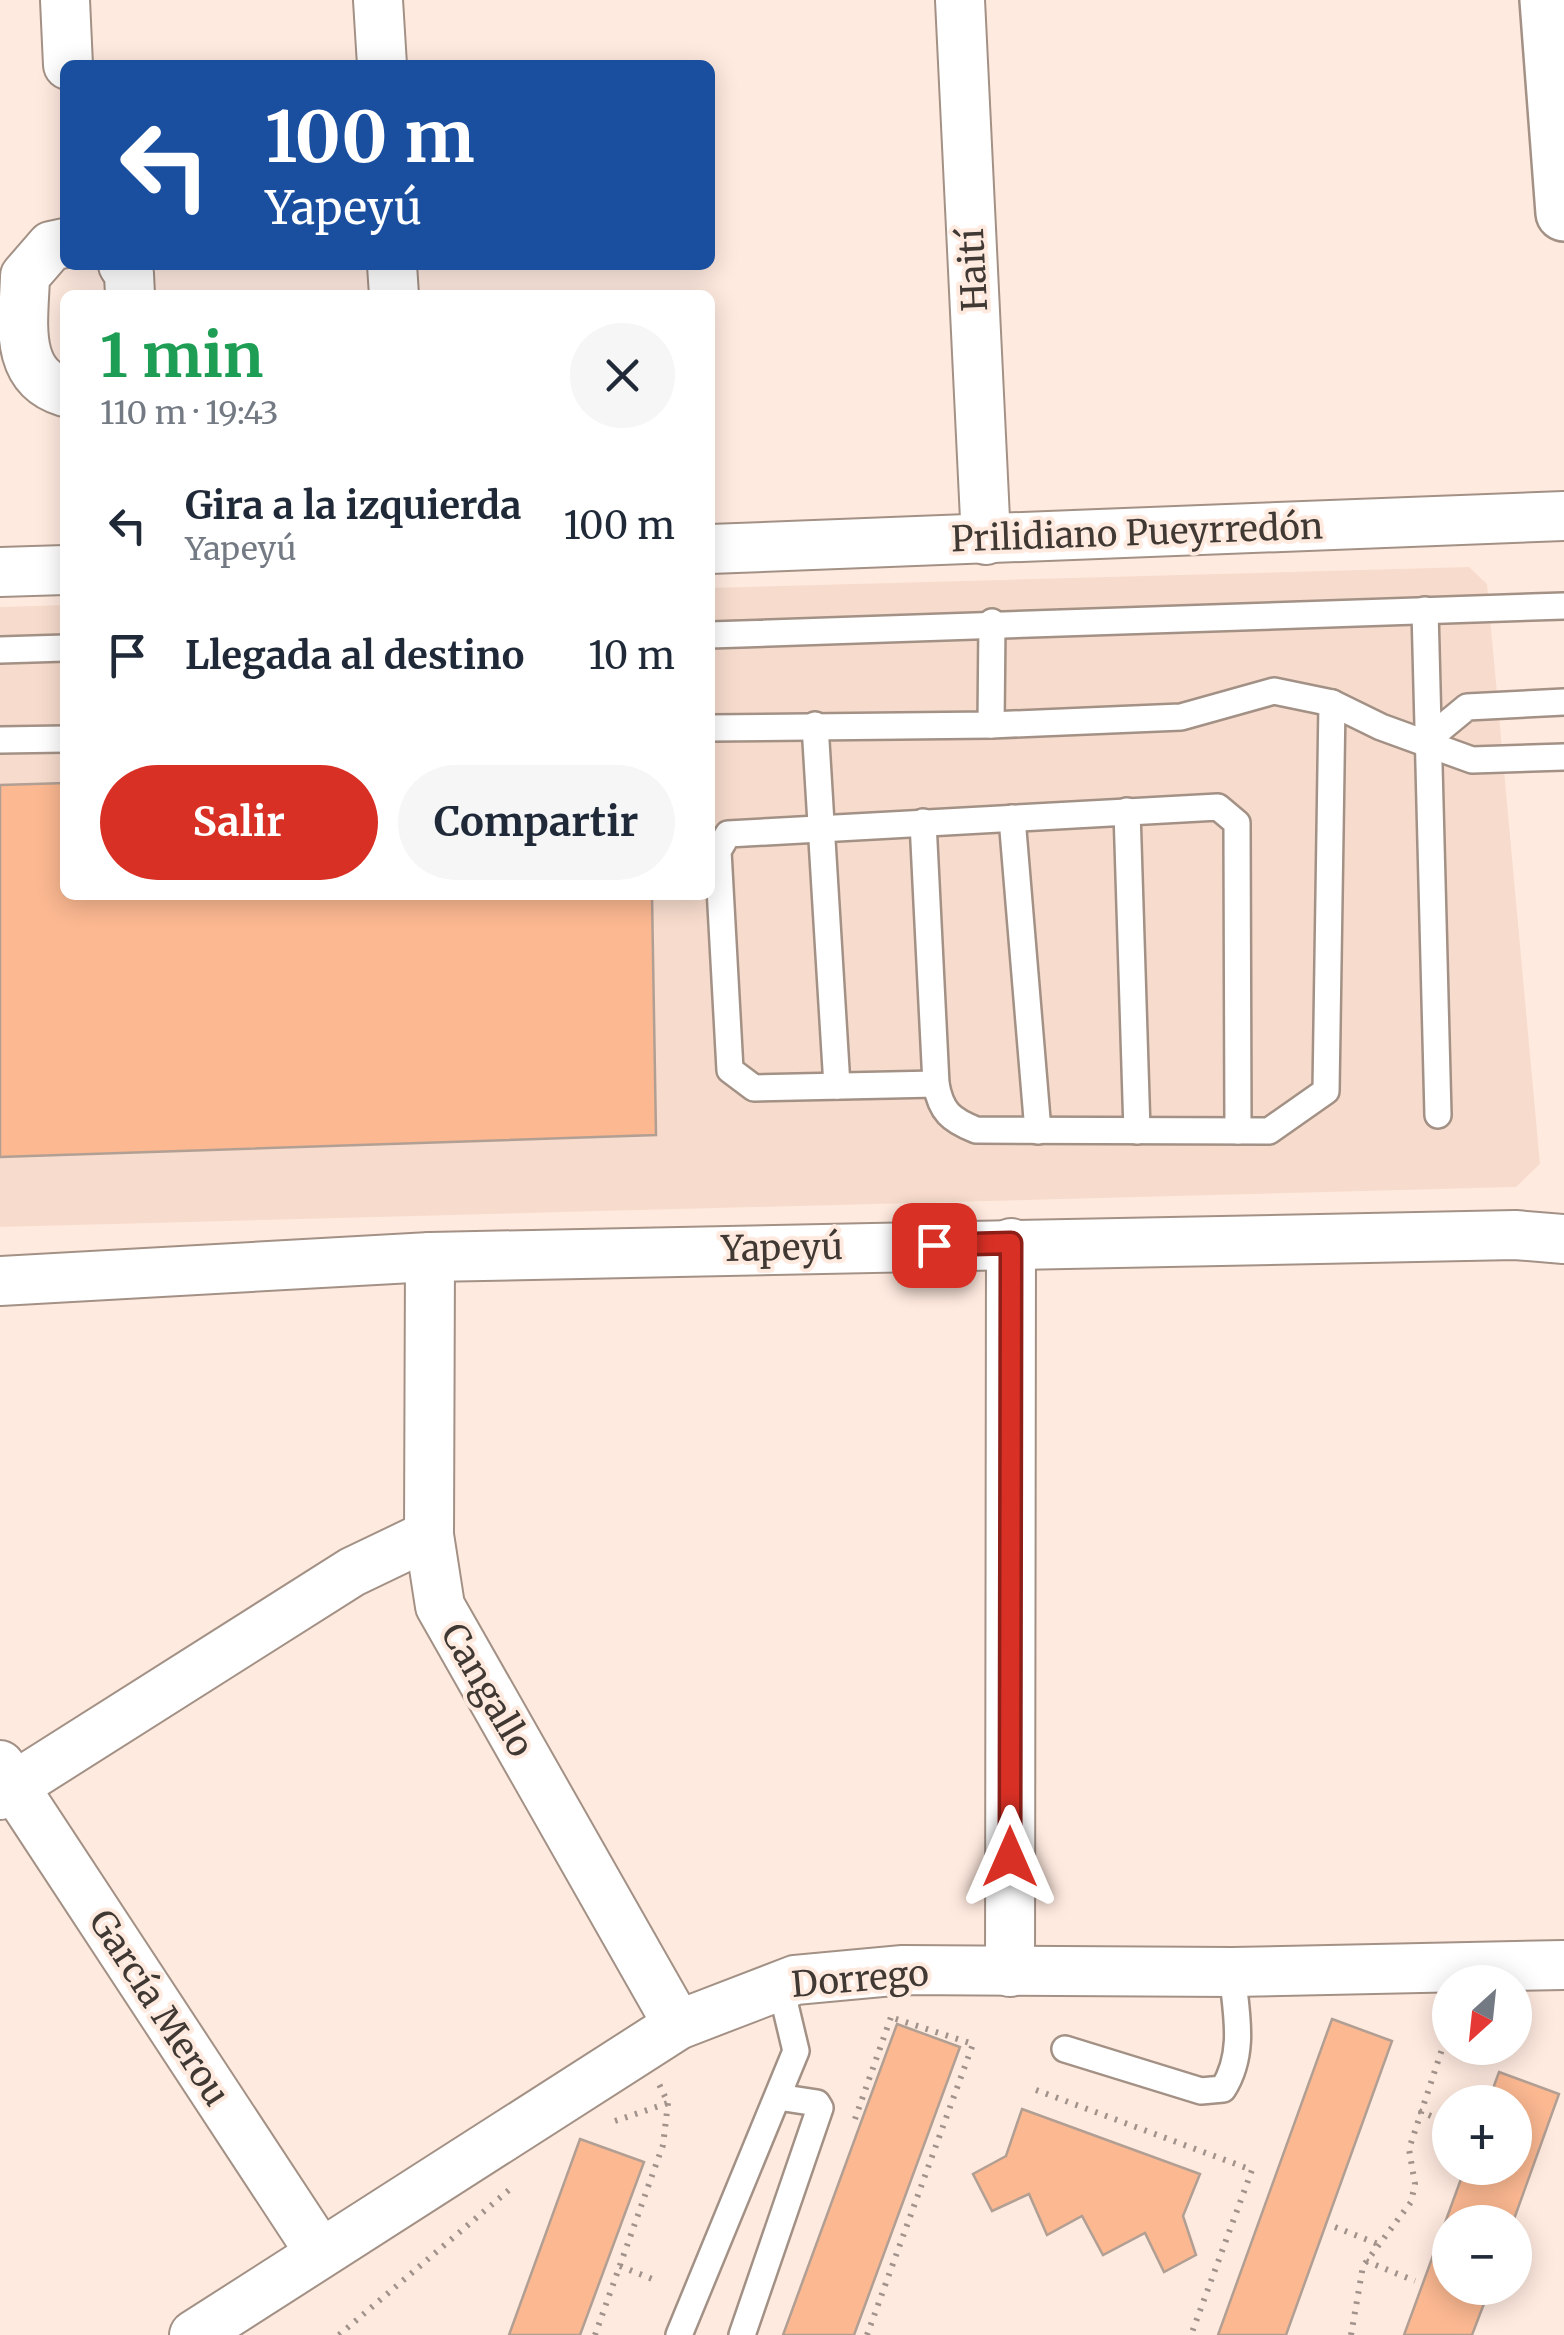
<!DOCTYPE html>
<html lang="es">
<meta charset="utf-8">
<style>
:root{--surface:#fff;--page:#f6f6f7;--text:#1f2937;--muted:#747a83;--accent:#d93025}
body{margin:0;font-family:Merriweather,serif;background:var(--page);color:var(--text);height:100vh;display:flex;flex-direction:column;font-size:38px;white-space:nowrap}
*{box-sizing:border-box;margin:0}
p{font-size:32px;color:var(--muted)}
.icon{flex:none;width:55px;height:55px;fill:none;stroke:currentColor;stroke-width:2;stroke-linecap:round;stroke-linejoin:round}
.map{position:relative;flex:1;overflow:hidden}
.side{position:absolute;left:60px;top:290px;width:655px;height:610px;display:flex;flex-direction:column;background:var(--surface);border-radius:15px;box-shadow:0 5px 25px #0003}
.side>*{flex:none}
.guide{position:absolute;left:60px;top:60px;width:655px;height:210px;border-radius:15px;box-shadow:0 5px 25px #0003;background:#1a4fa0;color:#fff;overflow:hidden}
.needle{width:65px;rotate:207deg}
.controls{position:absolute;left:1432px;top:1965px;display:grid;gap:20px}
.controls a{display:grid;place-items:center;width:100px;height:100px;border-radius:50%;background:var(--surface);box-shadow:0 5px 25px #0003;font-size:50px}
.pin{position:absolute;display:grid;place-items:center;width:85px;height:85px;color:#fff;margin:-42px;border-radius:20px;box-shadow:0 5px 15px #0006}
.me{position:absolute;width:110px;margin:-55px;rotate:0deg;stroke-linejoin:round;filter:drop-shadow(0 0 8px #0008)}
.turn{display:flex;align-items:center;gap:35px;height:210px;padding:0 40px;font-size:45px}
.turn .icon{width:130px;height:130px;stroke-width:2.5}
.turn b{display:block;font-size:70px;line-height:85px}
.round{display:grid;place-items:center;flex:none;width:105px;height:105px;border-radius:52px;background:var(--page)}
.headline{display:flex;align-items:center;justify-content:space-between;height:170px;padding:0 40px}
h1{font-size:60px;font-weight:700;line-height:75px;color:#1e9e55}
.action{display:flex;gap:20px;margin-top:auto;padding:20px 40px}
.action a{flex:1;height:115px;border-radius:60px;background:var(--accent);color:#fff;font-size:40px;font-weight:700;line-height:115px;text-align:center}
.action a+a{background:var(--page);color:var(--text)}
ul{padding:0;list-style:none}
li{display:flex;align-items:center;gap:30px;height:130px;padding:0 40px}
li div{flex:1}
li b{display:block;font-size:38px}
li em{font-style:normal}
.map>svg:first-child{display:block}
.built{fill:#f7dccd}
.building{fill:#fbb891;stroke:#b29f94;stroke-width:2.5}
.lines{fill:none;stroke-linecap:round;stroke-linejoin:round}
.service-casing{stroke:#a39186;stroke-width:30}
.minor-casing{stroke:#a39186;stroke-width:52}
.secondary-casing{stroke:#a39186;stroke-width:60}
.path{stroke:#a1938b;stroke-width:6;stroke-dasharray:2.5 8;stroke-linecap:butt}
.service{stroke:#fff;stroke-width:25}
.minor{stroke:#fff;stroke-width:48}
.secondary{stroke:#fff;stroke-width:55}
.route-casing{stroke:#8d1f18;stroke-width:25}
.route{stroke:#d93025;stroke-width:18}
.labels{text-anchor:middle;stroke-width:8;stroke-linejoin:round;paint-order:stroke}
.street-label{font-size:35px;fill:#3f3833;stroke:#ffeadf}
</style>
<div class="map">
<svg width="1564" height="2335" viewBox="0 0 1564 2335">
<rect width="100%" height="100%" fill="#ffeadf"/>
<polygon class="built" points="1469,567 1487,584 1540,1164 1516,1187 0,1227 0,607 65,605 65,895 710,895 710,588"/>
<g class="building">
<polygon points="65,783 65,895 652,895 656,1135 0,1157 0,785"/>
<polygon points="1332,2019 1392,2041 1286,2335 1218,2335"/>
<polygon points="897,2024 960,2047 854,2335 783,2335"/>
<polygon points="1499,2072 1559,2094 1513,2222 1450,2222 1450,2288 1490,2288 1472,2335 1404,2335 1465,2168 1515,2168 1515,2102 1488,2102"/>
<polygon points="1022,2109 1200,2174 1183,2216 1196,2255 1164,2272 1145,2233 1103,2255 1082,2216 1047,2235 1029,2194 992,2211 973,2174 1006,2156"/>
<polygon points="580,2139 644,2162 580,2335 509,2335"/>
</g>
<g class="lines">
<defs>
<g id="service">
<polyline points="1425,610 1438,1115"/>
<polyline points="710,635 1564,606"/>
<polyline points="0,650 65,648"/>
<polyline points="815,725 837,1086"/>
<polyline points="991,725 992,622"/>
<polyline points="710,728 991,725 1181,717 1274,691 1332,703 1381,727 1472,760 1564,757"/>
<polyline points="0,740 65,739"/>
<polyline points="1427,740 1467,707 1564,702"/>
<polyline points="1127,811 1137,1131"/>
<polyline points="1012,818 1038,1131"/>
<path d="M923 822 936 1084C941 1112 951 1120 976 1130L1269 1131 1326 1091 1332 703"/>
<polyline points="936,1084 754,1088 730,1070 718,851 728,834 1218,807 1237,823 1238,1131"/>
<path d="M1065 2049 1201 2091 1223 2089C1246 2053 1236 2012 1232 1972"/>
<polyline points="679,2335 796,2051 780,1984"/>
<polyline points="742,2335 820,2108 817,2103 778,2097"/>
</g>
<g id="minor">
<polyline points="65,0 68,65"/>
<polyline points="378,0 382,65"/>
<polyline points="960,0 986,540"/>
<path d="M65 243 51 246 25 276C24 320 12 376 65 392"/>
<polyline points="123,265 129,274 130,295"/>
<polyline points="392,265 394,295"/>
<polyline points="710,549 1564,516"/>
<polyline points="0,572 65,570"/>
<polyline points="430,1257 429,1535 440,1606 678,2025"/>
<polyline points="0,1281 430,1257 1515,1235 1564,1239"/>
<polyline points="0,1765 319,2251"/>
<polyline points="0,1795 352,1572 429,1535"/>
<polyline points="1010,1972 1011,1243"/>
<polyline points="194,2335 678,2025 795,1980 903,1970 1232,1972 1564,1965"/>
</g>
<polyline id="secondary" points="1548,0 1564,213"/>
</defs>
<use href="#service" class="service-casing"/>
<use href="#minor" class="minor-casing"/>
<use href="#secondary" class="secondary-casing"/>
<g class="path">
<polyline points="1036,2090 1252,2170 1191,2335"/>
<polyline points="1419,2111 1450,2124"/>
<polyline points="855,2119 891,2017"/>
<polyline points="615,2121 668,2103 659,2084"/>
<polyline points="1335,2227 1378,2244"/>
<polyline points="1366,2261 1415,2281"/>
<polyline points="620,2266 657,2281"/>
<polyline points="339,2335 509,2190"/>
<polyline points="595,2335 663,2145 668,2103"/>
<polyline points="867,2335 973,2044 893,2018"/>
<polyline points="1351,2335 1363,2266 1411,2202 1415,2184 1409,2149 1450,2025"/>
</g>
<use href="#service" class="service"/>
<use href="#minor" class="minor"/>
<use href="#secondary" class="secondary"/>
</g>
<g class="lines">
<defs>
<polyline id="route" points="934,1245 1011,1243 1010,1857"/>
</defs>
<use href="#route" class="route-casing"/>
<use href="#route" class="route"/>
</g>
<g class="labels">
<g class="street-label">
<text transform="translate(973 270) rotate(-93)" y="12">Haití</text>
<text transform="translate(1137 533) rotate(-2)" y="12">Prilidiano Pueyrredón</text>
<text transform="translate(782 1248) rotate(-1)" y="12">Yapeyú</text>
<text transform="translate(487 1690) rotate(60)" y="12">Cangallo</text>
<text transform="translate(860 1979) rotate(-5)" y="12">Dorrego</text>
<text transform="translate(159 2008) rotate(57)" y="12">García Merou</text>
</g>
</g>
</svg>
<div class="controls">
<a><svg class="needle" viewBox="-14 -14 28 28"><path d="M0-13l5 13h-10z" fill="#e53935"/><path d="M0 13l5-13h-10z" fill="#747a83"/></svg></a>
<a>+</a>
<a>−</a>
</div>
<div class="pin" style="left:934px;top:1245px;background:#d93025"><svg class="icon" aria-label="arrive" viewBox="0 0 24 24"><path d="M6 21V4h12l-3 4 3 4H6"/></svg></div>
<svg class="me" style="left:1010px;top:1857px" viewBox="-20 -20 40 40"><path d="M0-17L14 15 0 8-14 15z" fill="#d93025" stroke="#fff" stroke-width="4"/></svg>
<div class="guide">
<div class="turn"><svg class="icon" aria-label="left" viewBox="0 0 24 24"><path d="M17 20v-9H6M10 6l-5 5 5 5"/></svg><div><b>100 m</b>Yapeyú</div></div>
</div>
<section class="side">
<div class="headline"><div><h1>1 min</h1><p>110 m · 19:43</p></div><a class="round"><svg class="icon" aria-label="close" viewBox="0 0 24 24"><path d="M6 6l12 12M18 6L6 18"/></svg></a></div>
<ul>
<li><svg class="icon" aria-label="left" viewBox="0 0 24 24"><path d="M17 20v-9H6M10 6l-5 5 5 5"/></svg><div><b>Gira a la izquierda</b><p>Yapeyú</p></div><em>100 m</em></li>
<li><svg class="icon" aria-label="arrive" viewBox="0 0 24 24"><path d="M6 21V4h12l-3 4 3 4H6"/></svg><div><b>Llegada al destino</b></div><em>10 m</em></li>
</ul>
<div class="action"><a>Salir</a><a>Compartir</a></div>
</section>
</div>
